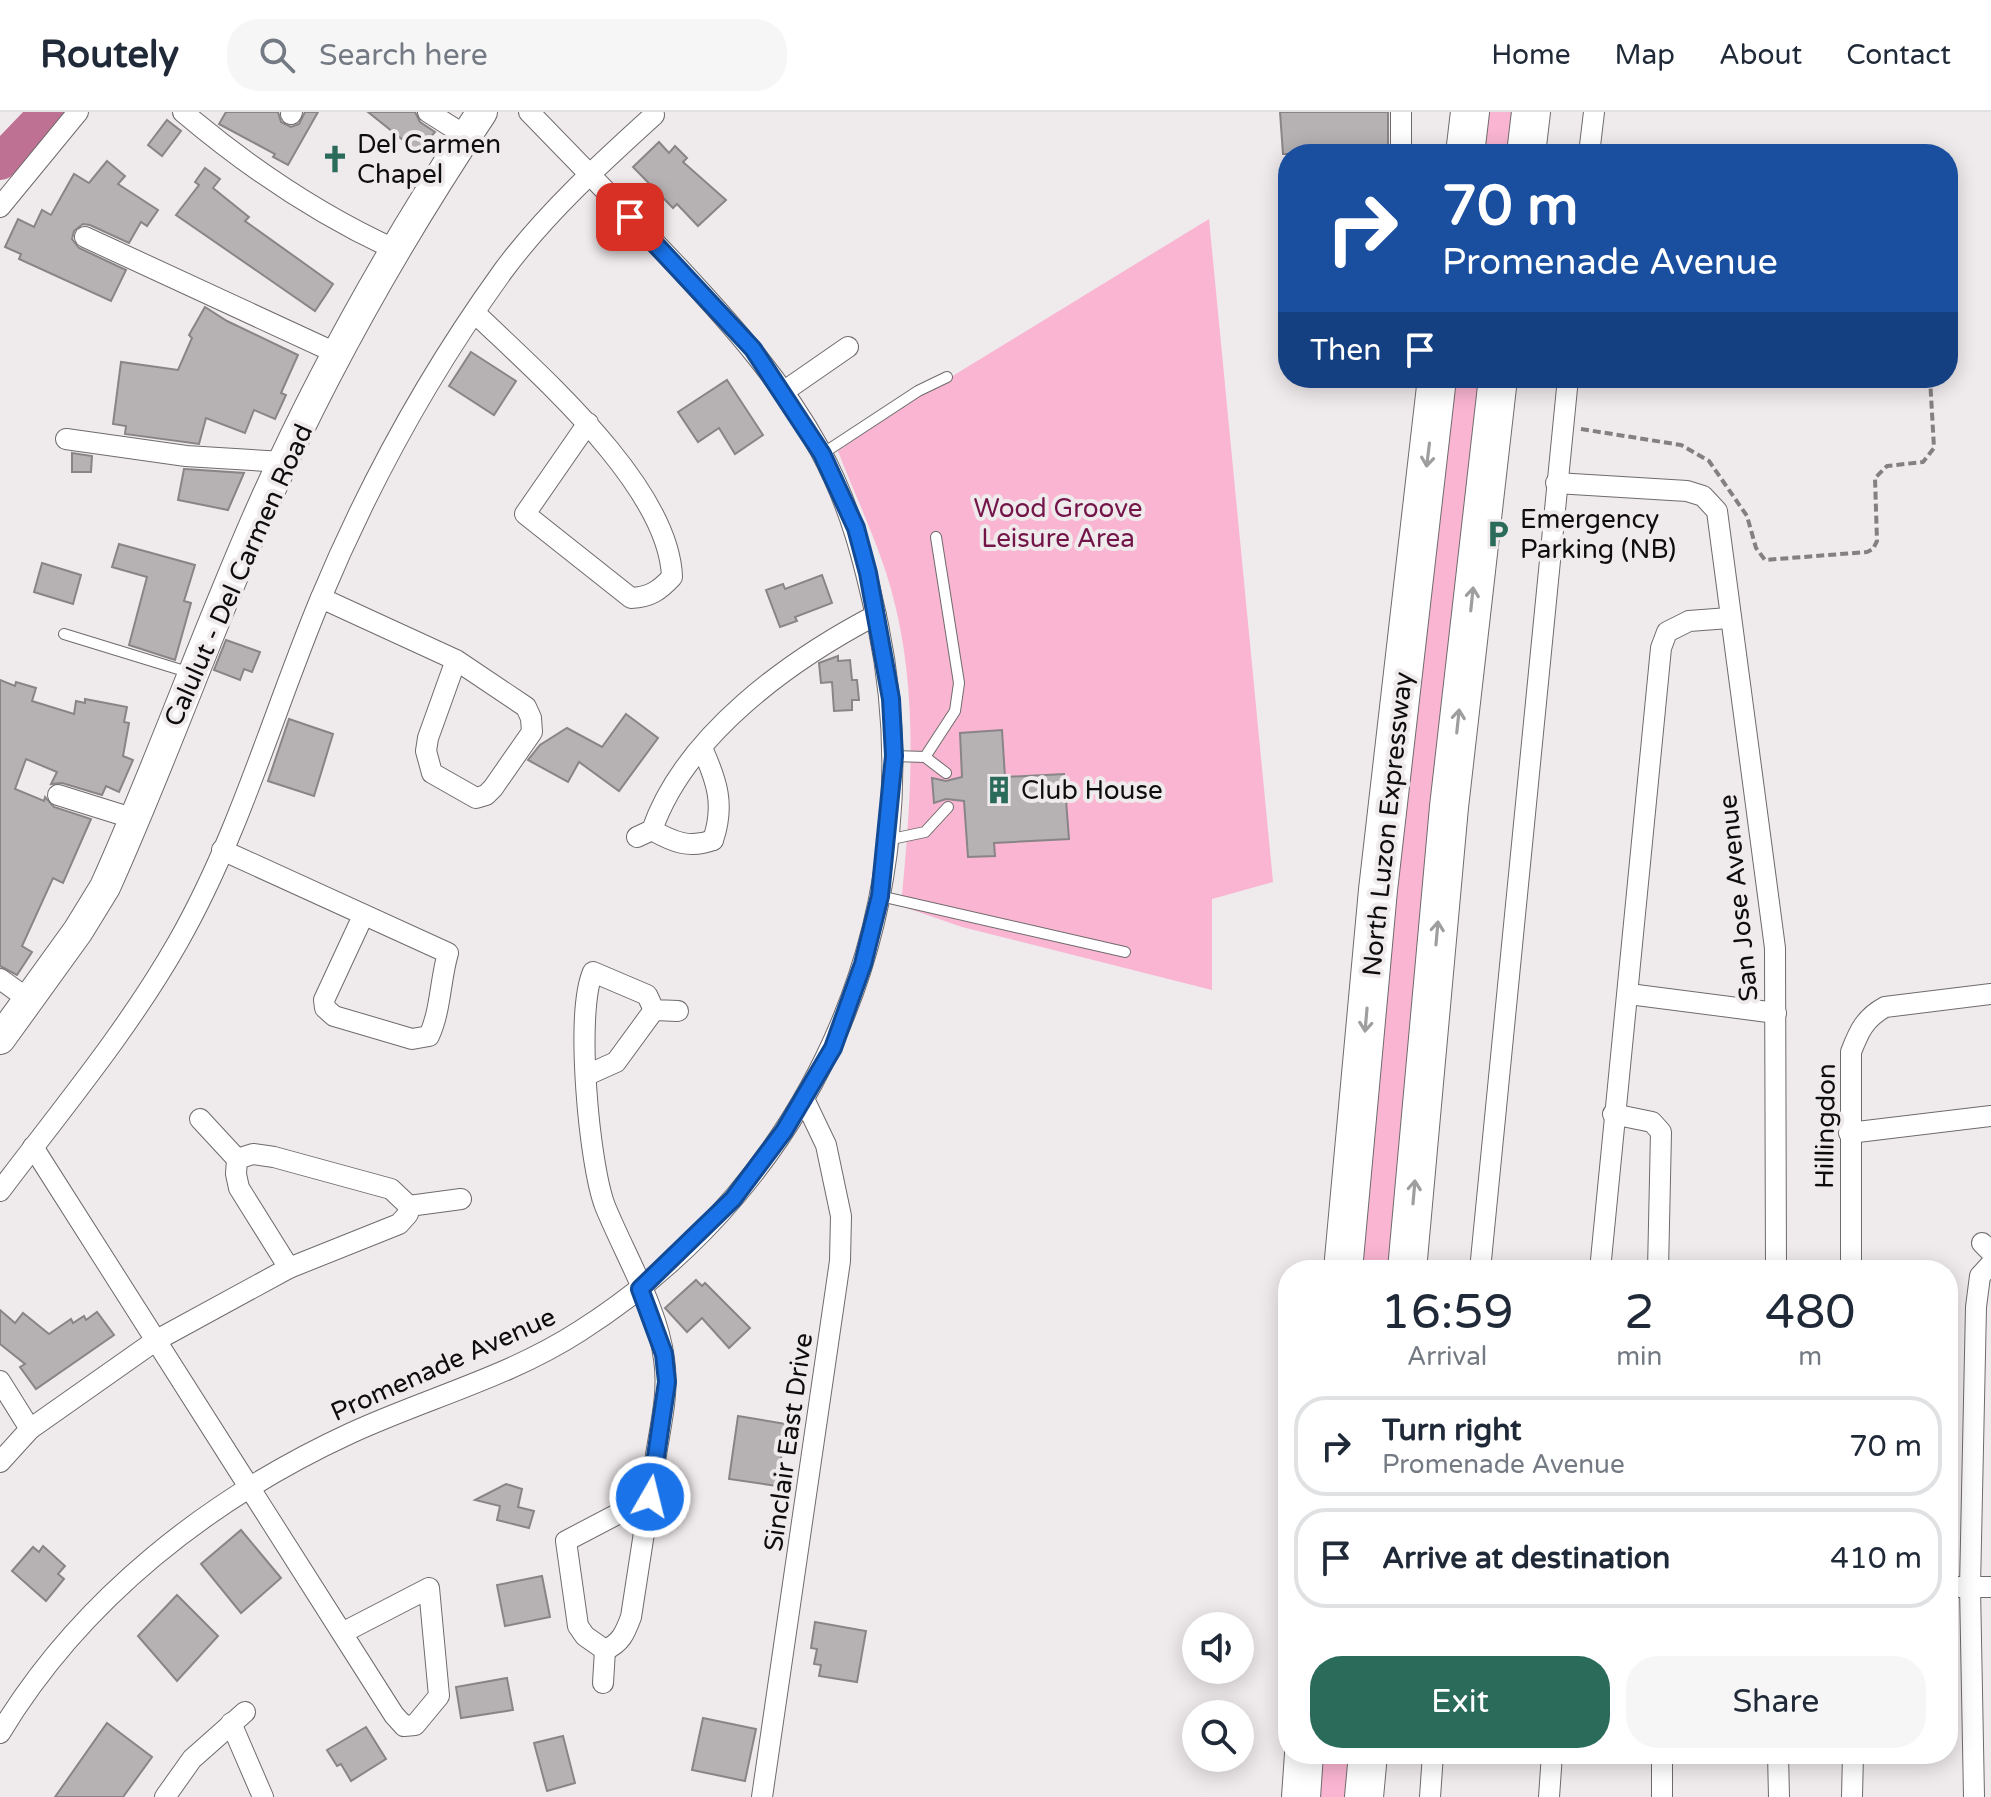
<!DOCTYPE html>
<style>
:root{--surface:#fff;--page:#f6f6f7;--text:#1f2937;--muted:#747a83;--line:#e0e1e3;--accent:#2b6b5a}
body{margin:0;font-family:"Varela Round",sans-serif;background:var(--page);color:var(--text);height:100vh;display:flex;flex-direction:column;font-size:30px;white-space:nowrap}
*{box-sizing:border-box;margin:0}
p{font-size:26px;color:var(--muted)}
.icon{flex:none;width:44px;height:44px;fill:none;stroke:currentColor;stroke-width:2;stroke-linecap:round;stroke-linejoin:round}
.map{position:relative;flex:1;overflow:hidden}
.sheet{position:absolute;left:1278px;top:1148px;width:680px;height:504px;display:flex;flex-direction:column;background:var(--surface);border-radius:32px;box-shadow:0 4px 20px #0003}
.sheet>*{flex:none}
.banner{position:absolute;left:1278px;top:32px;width:680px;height:244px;border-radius:32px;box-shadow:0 4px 20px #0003;background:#1a4fa0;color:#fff;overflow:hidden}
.buttons{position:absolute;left:1182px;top:1500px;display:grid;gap:16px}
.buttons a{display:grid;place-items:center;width:72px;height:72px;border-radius:50%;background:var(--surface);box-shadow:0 4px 20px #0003;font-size:40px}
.pin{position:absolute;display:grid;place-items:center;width:68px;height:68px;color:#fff;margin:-34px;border-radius:16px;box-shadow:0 4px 12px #0006}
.me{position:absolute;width:88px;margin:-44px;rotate:8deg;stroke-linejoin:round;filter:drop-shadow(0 0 6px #0008)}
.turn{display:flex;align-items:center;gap:28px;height:168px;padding:0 32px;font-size:36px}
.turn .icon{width:104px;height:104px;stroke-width:2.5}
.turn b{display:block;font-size:56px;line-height:68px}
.then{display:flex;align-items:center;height:76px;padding:0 32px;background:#0003;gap:16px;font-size:30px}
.eta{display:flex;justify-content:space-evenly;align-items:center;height:136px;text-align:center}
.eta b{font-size:48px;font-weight:600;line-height:56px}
.button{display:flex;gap:16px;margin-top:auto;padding:16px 32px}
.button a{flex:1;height:92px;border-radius:32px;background:var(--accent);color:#fff;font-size:32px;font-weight:600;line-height:92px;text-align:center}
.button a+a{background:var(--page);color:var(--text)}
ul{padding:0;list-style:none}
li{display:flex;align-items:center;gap:24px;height:100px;margin:0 16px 12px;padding:0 16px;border:4px solid var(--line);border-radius:32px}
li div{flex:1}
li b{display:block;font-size:30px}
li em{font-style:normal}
header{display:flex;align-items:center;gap:48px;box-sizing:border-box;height:112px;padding:0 40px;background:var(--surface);border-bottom:2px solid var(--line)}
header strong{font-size:38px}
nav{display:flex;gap:44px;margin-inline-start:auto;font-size:28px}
.search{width:560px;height:72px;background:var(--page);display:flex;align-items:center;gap:20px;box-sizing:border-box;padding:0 28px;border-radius:32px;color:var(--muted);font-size:30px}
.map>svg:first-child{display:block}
.green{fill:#f9b5d1}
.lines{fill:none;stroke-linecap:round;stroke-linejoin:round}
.river{stroke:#bf7193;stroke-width:36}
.building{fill:#b6b2b3;stroke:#898587;stroke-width:2}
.lane-casing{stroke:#6f6b6c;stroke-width:12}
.street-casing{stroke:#6f6b6c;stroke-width:22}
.secondary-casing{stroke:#6f6b6c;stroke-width:32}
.highway-casing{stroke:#6f6b6c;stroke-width:40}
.path{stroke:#838081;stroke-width:4;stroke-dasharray:8 4;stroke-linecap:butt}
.lane{stroke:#fff;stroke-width:10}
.street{stroke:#fff;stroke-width:20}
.secondary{stroke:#fff;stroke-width:30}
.highway{stroke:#fff;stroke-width:38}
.oneway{stroke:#9f9e9e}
.route-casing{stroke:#114b97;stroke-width:20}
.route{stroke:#1a73e8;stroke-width:14}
.labels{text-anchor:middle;stroke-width:8;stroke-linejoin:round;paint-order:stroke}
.poi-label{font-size:26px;fill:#0e0d0d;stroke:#efeaec;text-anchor:start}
.park-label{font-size:26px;fill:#741549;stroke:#efeaec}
.street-label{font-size:26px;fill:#0e0d0d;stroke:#efeaec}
</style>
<header>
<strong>Routely</strong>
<div class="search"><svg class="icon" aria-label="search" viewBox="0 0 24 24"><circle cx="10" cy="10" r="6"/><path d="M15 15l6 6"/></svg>Search here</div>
<nav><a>Home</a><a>Map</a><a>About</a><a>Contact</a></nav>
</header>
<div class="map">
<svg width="1991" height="1685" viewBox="0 0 1991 1685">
<rect width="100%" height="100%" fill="#efeaec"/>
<g class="green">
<polygon points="1475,0 1519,0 1514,42 1471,42"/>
<path d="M1209 107 1273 770 1212 787V878L962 815 901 794C911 689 920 580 891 477 878 430 855 384 838 339L897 298Z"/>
<polygon points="1446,266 1487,266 1394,1158 1353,1158"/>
<polygon points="1314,1642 1353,1642 1350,1685 1311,1685"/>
</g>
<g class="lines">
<polyline class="river" points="0,50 48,0"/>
</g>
<g class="building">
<polygon points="226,0 278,0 281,10 291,15 299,12 305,0 318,0 288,53 273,45 275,42 219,12"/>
<polygon points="368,0 415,0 420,10 435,20 418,40"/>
<polygon points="1280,0 1388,0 1388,34 1337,34 1338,42 1283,42"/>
<polygon points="167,8 181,19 162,44 148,33"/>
<polygon points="659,30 669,41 675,34 687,46 683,50 726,88 698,114 677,92 673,96 633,55"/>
<polygon points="107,49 125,64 118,72 158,98 147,114 141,110 129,131 90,113 83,112 74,119 72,127 79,136 126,158 111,189 19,147 21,142 5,135 18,107 34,115 42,98 51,103 74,62 89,71"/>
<polygon points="205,56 220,67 213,76 249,105 245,109 333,172 315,199 176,103 199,73 195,70"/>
<polygon points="205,195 227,209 298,243 281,281 286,283 275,307 254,298 245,321 206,306 199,332 125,322 126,314 113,312 121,250 178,258 192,226 189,223"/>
<polygon points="471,240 516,269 494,303 449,274"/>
<polygon points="727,268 763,323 735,342 719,316 698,330 678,300"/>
<polygon points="72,341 92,344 91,360 72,360"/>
<polygon points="184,357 185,357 244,361 228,398 178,388"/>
<polygon points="119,432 195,453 184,489 191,491 175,548 129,533 147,465 112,455"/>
<polygon points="42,451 81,463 73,492 34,480"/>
<polygon points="822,463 832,491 795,505 797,509 780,515 766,478 783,472 785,477"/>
<polygon points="226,528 260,540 252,560 244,557 240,568 214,558"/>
<polygon points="838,544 838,549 850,548 852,568 857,568 859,588 852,588 852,598 834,599 832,570 821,571 819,551"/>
<polygon points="0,568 15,574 16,570 36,576 32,589 74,602 76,589 85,591 85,587 127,595 124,610 129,611 123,644 133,648 119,680 106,674 102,683 62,671 51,672 57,660 26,647 15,677 44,689 45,685 54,695 91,707 63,771 53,766 22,834 32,840 17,863 0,854"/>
<polygon points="626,602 658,626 619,679 579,650 568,670 528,648 540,633 567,616 602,635"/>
<polygon points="289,607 333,622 314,684 268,669"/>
<polygon points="1002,618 1005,665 1064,662 1069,727 994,731 995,744 968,745 964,689 946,687 934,691 932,666 946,669 962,665 960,621"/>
<polygon points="696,1168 702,1174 705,1171 750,1216 729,1236 702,1206 687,1220 665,1196"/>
<polygon points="0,1198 15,1211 23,1201 49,1222 71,1207 73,1211 84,1204 86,1208 97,1200 114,1223 36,1277 20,1255 25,1252 0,1232"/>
<polygon points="738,1304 786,1312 777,1374 729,1367"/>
<polygon points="506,1372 522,1377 518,1395 534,1399 529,1416 497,1408 500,1394 475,1388"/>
<polygon points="241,1418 281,1466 241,1501 201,1452"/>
<polygon points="43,1434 65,1454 58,1462 64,1467 46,1489 12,1459 33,1435 39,1440"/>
<polygon points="542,1464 550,1505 505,1514 497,1473"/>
<polygon points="177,1483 218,1524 177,1569 138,1524"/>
<polygon points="815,1510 866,1519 857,1570 819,1564 821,1553 814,1552 817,1537 811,1536"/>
<polygon points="507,1566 513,1598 461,1606 456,1575"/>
<polygon points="703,1606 756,1617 745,1669 692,1658"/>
<polygon points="107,1611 152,1645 123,1685 55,1685"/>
<polygon points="366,1615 386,1647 351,1669 341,1652 337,1654 327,1638"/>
<polygon points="563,1624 575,1671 547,1679 534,1631"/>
</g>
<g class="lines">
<defs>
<g id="lane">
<polyline points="822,342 918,279 947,265"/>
<polyline points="64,522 191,561"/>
<polyline points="894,644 925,645 946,661"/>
<polyline points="925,645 955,599 959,571 936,425"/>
<polyline points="887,728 925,720 948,695"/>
<polyline points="880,784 1125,840"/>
</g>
<g id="street">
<path d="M183 0C248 55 319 103 396 138"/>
<polyline points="428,0 466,24"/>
<polyline points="1401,0 1401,42"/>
<polyline points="291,2 292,0"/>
<polyline points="1589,42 1594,0"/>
<polyline points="0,95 78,0"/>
<polyline points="85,125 338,242"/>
<path d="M475 201C537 261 669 374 672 465 659 479 650 485 631 486L525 402 588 311"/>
<polyline points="783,280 848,235"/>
<polyline points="66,327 186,344 284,350"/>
<polyline points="1556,371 1687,379 1703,384 1717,399 1775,836 1776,1158"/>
<polyline points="321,486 456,548 526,595 531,606 532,620 493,676 486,683 476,686 432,661 426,639 428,626 456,548"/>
<path d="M702 636C717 669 725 693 713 728"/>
<polyline points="58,683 135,707"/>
<path d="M652 718C673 730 690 737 713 728"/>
<path d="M637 725 652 718C685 623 790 548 876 503"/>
<path d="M222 738 448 841C440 868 441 898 429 924L412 927 334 904 325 896 324 888 363 804"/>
<polyline points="0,867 28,887"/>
<polyline points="1629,882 1776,901"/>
<polyline points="587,963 616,950 654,898"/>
<polyline points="1613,1002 1652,1010 1661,1020 1658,1158"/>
<polyline points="200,1007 237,1047 236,1062 239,1076 289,1156"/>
<polyline points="1849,1021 1991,1004"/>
<polyline points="33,1035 394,1603 404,1614 415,1613 439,1584 429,1476 344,1520"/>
<polyline points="237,1047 253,1042 274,1045 391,1077 409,1094"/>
<path d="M0 1079C61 998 128 918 178 830 239 723 273 601 320 488 368 373 430 260 503 159 546 101 601 51 654 3"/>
<polyline points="409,1094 461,1087"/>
<polyline points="1982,1131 1991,1140"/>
<polyline points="1480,1158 1568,266"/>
<polyline points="1600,1158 1661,536 1667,520 1689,509 1729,506"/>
<path d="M1851 1158V940C1859 919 1865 906 1885 895L1991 882"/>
<polyline points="0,1269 30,1317"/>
<polyline points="0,1350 30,1317 155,1229 289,1156 399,1112 408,1102 409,1094"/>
<path d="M650 1385 566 1429 578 1514 585 1524 605 1538C621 1531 625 1521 631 1505 639 1451 648 1397 656 1343 661 1311 669 1279 664 1247 658 1197 624 1141 605 1094 589 1052 575 901 593 860L647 883 654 898 678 899"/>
<polyline points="1948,1475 1991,1475"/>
<polyline points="603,1571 605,1538"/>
<polyline points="231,1611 263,1685"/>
<path d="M0 1621C81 1487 210 1386 351 1321 427 1286 509 1265 580 1219 820 1066 935 791 878 513 864 449 851 395 820 338 782 269 733 214 680 157 630 104 580 52 529 0"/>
<polyline points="1778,1642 1779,1685"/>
<polyline points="165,1685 192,1647 245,1600"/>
<polyline points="762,1685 840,1149 841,1104 826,1033 804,987"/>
<polyline points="1430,1685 1433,1642"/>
<polyline points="1549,1685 1552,1642"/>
<polyline points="1662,1685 1662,1642"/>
<polyline points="1852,1685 1853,1642"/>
<polyline points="1974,1685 1970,1475 1976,1195 1980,1164 1991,1152"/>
</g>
<path id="secondary" d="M0 927 78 819 105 775C161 651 206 522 261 398 322 260 398 126 482 0"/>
<g id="highway">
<polyline points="1465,42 1470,0"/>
<polyline points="1526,42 1531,0"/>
<polyline points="1343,1158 1378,778 1437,266"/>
<polyline points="1407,1158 1449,695 1498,266"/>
<polyline points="1301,1685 1304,1642"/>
<polyline points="1364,1685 1368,1642"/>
</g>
</defs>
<use href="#lane" class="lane-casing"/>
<use href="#street" class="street-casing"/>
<use href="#secondary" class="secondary-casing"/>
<use href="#highway" class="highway-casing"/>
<polyline class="path" points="1581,317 1681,333 1709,349 1747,404 1756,436 1765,448 1867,440 1873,437 1877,429 1875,366 1887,354 1923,350 1934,336 1930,266"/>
<use href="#lane" class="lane"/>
<use href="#street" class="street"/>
<use href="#secondary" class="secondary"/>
<use href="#highway" class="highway"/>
</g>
<defs><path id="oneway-shaft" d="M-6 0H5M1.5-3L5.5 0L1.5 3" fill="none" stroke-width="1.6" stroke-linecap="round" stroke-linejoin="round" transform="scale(2)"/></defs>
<g class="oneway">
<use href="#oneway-shaft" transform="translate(1428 343) rotate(97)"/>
<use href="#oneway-shaft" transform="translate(1472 487) rotate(-84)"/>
<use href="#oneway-shaft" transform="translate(1458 609) rotate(-84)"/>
<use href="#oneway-shaft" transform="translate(1437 821) rotate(-85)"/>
<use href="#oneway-shaft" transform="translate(1366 908) rotate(95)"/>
<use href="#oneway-shaft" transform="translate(1414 1080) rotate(-85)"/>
</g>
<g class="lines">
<defs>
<polyline id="route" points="630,105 753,237 822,342 856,416 868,461 891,587 894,644 880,784 863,852 833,936 784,1019 733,1087 640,1177 664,1242 667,1270 650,1385"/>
</defs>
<use href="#route" class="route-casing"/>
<use href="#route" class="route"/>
</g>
<defs>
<symbol id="church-bare" viewBox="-9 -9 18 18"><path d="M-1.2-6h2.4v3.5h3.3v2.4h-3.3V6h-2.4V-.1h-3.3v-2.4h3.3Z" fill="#2b6b5a" stroke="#efeaec" stroke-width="2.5" paint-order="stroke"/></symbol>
<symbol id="parking-bare" viewBox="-9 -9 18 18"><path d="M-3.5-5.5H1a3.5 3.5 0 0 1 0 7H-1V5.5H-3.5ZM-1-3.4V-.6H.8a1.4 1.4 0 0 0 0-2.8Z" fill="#2b6b5a" stroke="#efeaec" stroke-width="2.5" paint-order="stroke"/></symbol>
<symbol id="building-bare" viewBox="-9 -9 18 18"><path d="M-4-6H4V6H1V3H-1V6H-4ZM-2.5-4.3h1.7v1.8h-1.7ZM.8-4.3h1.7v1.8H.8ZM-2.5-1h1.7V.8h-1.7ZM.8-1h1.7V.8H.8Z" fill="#2b6b5a" stroke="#efeaec" stroke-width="2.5" paint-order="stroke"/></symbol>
</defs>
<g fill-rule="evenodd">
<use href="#church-bare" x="315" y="27" width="40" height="40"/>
<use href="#parking-bare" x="1478" y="402" width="40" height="40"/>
<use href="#building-bare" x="979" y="658" width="40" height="40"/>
</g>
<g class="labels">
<g class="poi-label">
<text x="357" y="41">Del Carmen<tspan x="357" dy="30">Chapel</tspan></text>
<text x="1520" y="416">Emergency<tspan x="1520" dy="30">Parking (NB)</tspan></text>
<text x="1021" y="687">Club House</text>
</g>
<g class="park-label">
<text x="1058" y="405">Wood Groove<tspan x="1058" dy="30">Leisure Area</tspan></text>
</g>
<g class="street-label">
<text transform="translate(238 463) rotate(-66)" y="9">Calulut - Del Carmen Road</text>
<text transform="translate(1387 712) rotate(-84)" y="9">North Luzon Expressway</text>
<text transform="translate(1738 786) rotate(-96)" y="9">San Jose Avenue</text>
<text transform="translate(1825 1014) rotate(-89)" y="9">Hillingdon</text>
<text transform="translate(443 1252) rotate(-24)" y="9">Promenade Avenue</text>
<text transform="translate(788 1330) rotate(-82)" y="9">Sinclair East Drive</text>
</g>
</g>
</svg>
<div class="buttons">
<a><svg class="icon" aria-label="sound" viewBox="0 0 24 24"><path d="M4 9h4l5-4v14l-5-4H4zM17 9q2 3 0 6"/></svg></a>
<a><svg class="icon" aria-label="search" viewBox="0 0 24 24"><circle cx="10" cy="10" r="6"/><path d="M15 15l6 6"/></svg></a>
</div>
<div class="pin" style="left:630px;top:105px;background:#d93025"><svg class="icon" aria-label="arrive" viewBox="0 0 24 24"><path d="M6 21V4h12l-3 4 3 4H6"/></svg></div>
<svg class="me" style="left:650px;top:1385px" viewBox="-20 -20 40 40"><circle r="17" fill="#1a73e8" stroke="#fff" stroke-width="3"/><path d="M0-11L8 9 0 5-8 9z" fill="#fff"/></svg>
<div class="banner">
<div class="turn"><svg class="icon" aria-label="right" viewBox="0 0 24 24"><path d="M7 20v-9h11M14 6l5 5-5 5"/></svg><div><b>70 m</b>Promenade Avenue</div></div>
<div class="then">Then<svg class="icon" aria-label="arrive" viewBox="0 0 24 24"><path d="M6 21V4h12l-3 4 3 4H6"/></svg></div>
</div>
<section class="sheet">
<div class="eta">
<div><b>16:59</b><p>Arrival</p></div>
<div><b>2</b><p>min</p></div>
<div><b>480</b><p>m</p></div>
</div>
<ul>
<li><svg class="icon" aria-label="right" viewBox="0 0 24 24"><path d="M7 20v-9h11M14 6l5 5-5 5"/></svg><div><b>Turn right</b><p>Promenade Avenue</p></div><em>70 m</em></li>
<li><svg class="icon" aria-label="arrive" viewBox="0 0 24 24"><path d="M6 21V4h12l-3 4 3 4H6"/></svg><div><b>Arrive at destination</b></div><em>410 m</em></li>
</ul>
<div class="button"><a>Exit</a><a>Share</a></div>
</section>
</div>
